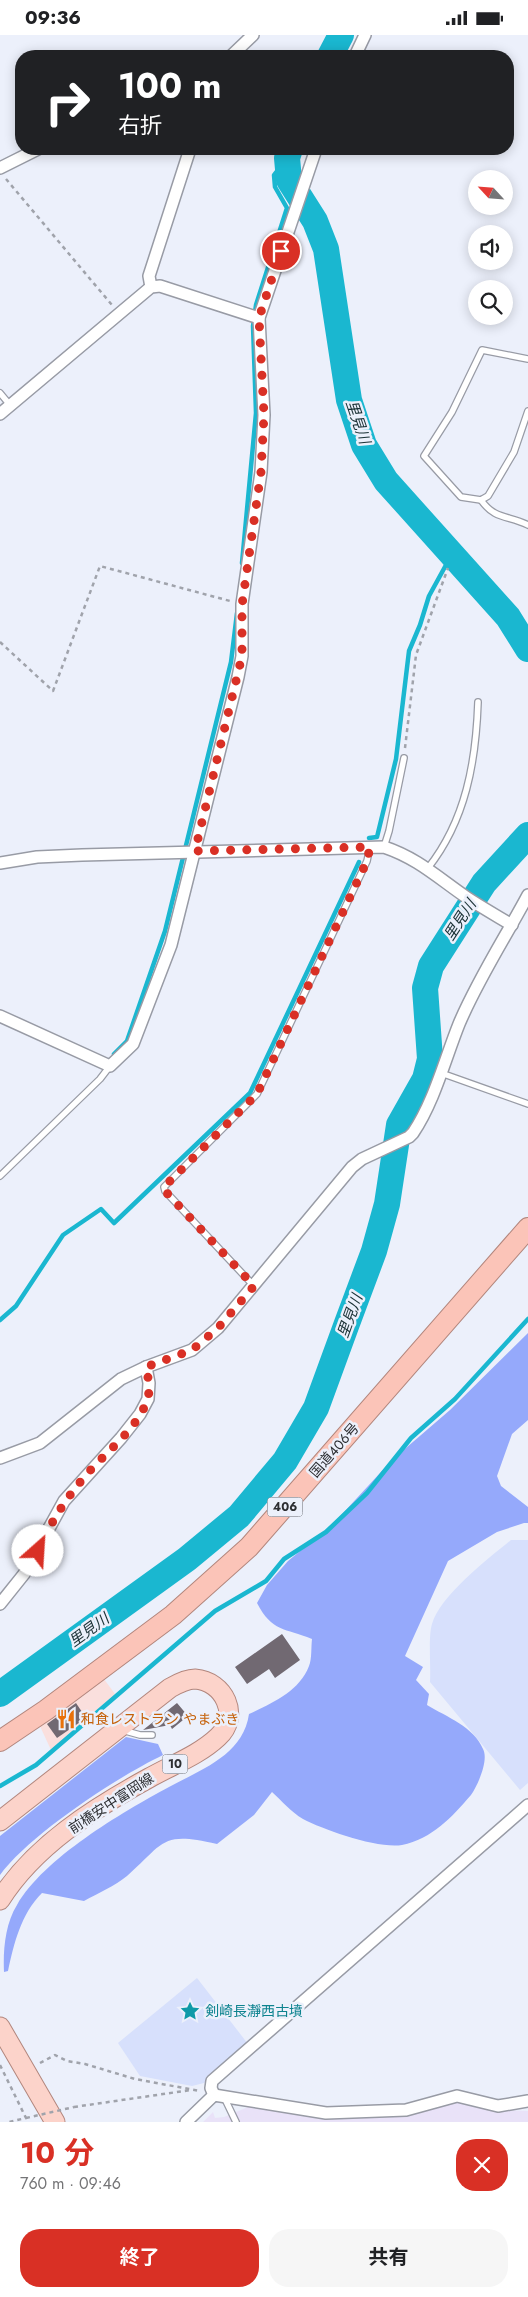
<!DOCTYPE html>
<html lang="ja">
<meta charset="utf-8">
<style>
:root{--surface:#fff;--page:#f6f6f6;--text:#202124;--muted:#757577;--accent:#d93025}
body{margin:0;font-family:Jost,"Noto Sans JP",sans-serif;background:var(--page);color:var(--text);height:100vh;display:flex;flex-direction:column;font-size:19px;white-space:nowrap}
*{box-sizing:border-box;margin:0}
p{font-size:16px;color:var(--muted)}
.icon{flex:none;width:28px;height:28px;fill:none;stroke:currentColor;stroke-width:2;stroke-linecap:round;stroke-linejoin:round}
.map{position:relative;height:2087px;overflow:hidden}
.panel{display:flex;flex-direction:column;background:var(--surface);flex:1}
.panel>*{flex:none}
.banner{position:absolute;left:15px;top:15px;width:499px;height:105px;border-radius:20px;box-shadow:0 2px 12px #0003;background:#202124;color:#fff;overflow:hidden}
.needle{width:32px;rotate:296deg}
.tools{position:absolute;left:468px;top:135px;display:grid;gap:10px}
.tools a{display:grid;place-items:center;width:45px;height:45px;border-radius:50%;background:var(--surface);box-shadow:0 2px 12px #0003;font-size:25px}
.pin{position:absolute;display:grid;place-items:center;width:42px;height:42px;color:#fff;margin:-21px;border:2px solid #fff;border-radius:50%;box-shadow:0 1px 5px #0007}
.me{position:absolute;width:55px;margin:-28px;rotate:26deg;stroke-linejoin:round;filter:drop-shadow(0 0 4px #0008)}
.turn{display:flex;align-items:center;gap:18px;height:105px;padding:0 20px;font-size:22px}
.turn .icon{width:65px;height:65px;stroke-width:2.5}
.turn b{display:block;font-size:35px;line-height:42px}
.round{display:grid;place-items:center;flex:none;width:52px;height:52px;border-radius:20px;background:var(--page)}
.overview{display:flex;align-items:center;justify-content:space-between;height:85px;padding:0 20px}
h1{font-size:30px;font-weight:700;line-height:38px;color:var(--accent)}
.action{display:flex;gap:10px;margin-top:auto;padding:10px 20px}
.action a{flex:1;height:58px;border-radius:20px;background:var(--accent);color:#fff;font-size:20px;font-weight:700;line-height:58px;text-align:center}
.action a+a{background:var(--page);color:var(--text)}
.status{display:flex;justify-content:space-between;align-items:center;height:35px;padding:0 25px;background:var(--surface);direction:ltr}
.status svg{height:14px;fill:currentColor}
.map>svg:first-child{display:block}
.commercial{fill:#fadfdd}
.education{fill:#e9e2f8}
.green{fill:#d7e0fc}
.forest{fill:#95a9fb}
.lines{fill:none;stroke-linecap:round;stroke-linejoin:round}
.stream{stroke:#1ab7d0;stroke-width:4.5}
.river{stroke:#1ab7d0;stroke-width:26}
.building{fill:#716972}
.service-casing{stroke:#989ba5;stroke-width:8}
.minor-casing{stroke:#989ba5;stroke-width:14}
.primary-casing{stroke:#b2867d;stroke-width:21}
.trunk-casing{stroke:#b2867d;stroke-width:22}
.path{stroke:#a0a3ab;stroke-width:2.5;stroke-dasharray:4 4;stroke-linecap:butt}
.service{stroke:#fff;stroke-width:5.5}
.minor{stroke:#fff;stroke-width:11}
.primary{stroke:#fcd3ca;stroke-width:19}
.trunk{stroke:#fbc4b8;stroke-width:20}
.path-bridge{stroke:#a0a3ab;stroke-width:2.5;stroke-dasharray:4 4;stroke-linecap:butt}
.route{stroke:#d93025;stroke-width:9;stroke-dasharray:0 16.2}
.labels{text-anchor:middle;stroke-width:5;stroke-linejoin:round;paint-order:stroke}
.shield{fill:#ecf0fb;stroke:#66686e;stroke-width:1}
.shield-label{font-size:12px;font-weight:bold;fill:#2d2e32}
.street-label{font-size:14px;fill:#2d2e32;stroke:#ecf0fb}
.food-label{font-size:14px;fill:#c56008;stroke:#ecf0fb;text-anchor:start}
.culture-label{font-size:14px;fill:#0d838f;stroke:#ecf0fb;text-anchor:start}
.water-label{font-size:15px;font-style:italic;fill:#193034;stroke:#ecf0fb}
</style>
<div class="status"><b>09:36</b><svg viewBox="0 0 49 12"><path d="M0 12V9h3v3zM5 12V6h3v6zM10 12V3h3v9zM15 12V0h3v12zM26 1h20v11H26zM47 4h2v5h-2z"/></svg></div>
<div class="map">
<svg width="528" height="2087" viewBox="0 0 528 2087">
<rect width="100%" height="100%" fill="#ecf0fb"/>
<polygon class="commercial" points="101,1640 115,1659 51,1715 39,1689"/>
<polygon class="education" points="457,2067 497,2075 528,2076 528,2087 203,2087 213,2077 215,2083 224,2082 253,2070 319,2084 372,2079 407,2079"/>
<g class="green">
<path d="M511 1505H528V1748L520 1755 430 1647C431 1632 428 1602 432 1589 440 1561 489 1523 511 1505Z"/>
<polygon points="197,1943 248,2009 204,2048 192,2051 140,2041 118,2008"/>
</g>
<g class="forest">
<path d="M528 1298V1385L512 1399 497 1441 501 1451 528 1472V1488H524L497 1497 448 1526 405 1621 423 1632 416 1645 429 1659 427 1670C447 1682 474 1692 483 1714 489 1725 478 1750 471 1760 452 1782 432 1804 402 1810 378 1814 324 1795 303 1784 291 1777 282 1766 272 1757L254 1780 217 1809C161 1796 165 1807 127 1841 115 1851 98 1858 84 1866L42 1858C21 1879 14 1908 8 1936L4 1937C3 1916 5 1889 17 1870 44 1823 121 1778 169 1752 202 1734 243 1720 249 1679 272 1668 299 1657 309 1631 312 1624 311 1612 312 1604 285 1593 272 1597 257 1568L267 1550 288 1526 333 1489 392 1425 450 1375Z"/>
<path d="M126 1702 158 1709 163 1720C117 1742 29 1800 0 1840V1801Z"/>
</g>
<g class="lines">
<g class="stream">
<polyline points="242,528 256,378 253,291 256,270 287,173 275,152 274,140 287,123"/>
<polyline points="369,803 377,802 396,724 409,616 420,590 429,561 452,519"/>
<polyline points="114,1019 127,1006 165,896 231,627 237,578"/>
<polyline points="0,1285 16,1271 63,1200 101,1174 114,1188 250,1058 359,827"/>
<polyline points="0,1751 36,1730 215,1576 266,1546 284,1524 326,1497 367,1458 411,1403 455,1364 528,1284"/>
</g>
<g class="river">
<polyline points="330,21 341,0"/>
<polyline points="290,114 287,123 289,145 315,186 326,214 349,365 364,410 386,446 508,582 528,614"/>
<polyline points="0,1659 187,1524 239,1481 285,1426 316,1373 346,1291 374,1216 387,1169 399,1090 425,1044 430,1024 425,953 431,931 484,848 528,800"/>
</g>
</g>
<g class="building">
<polygon points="282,1599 300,1625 275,1643 269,1634 247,1649 235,1632"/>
<polygon points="76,1668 86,1683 57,1703 47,1689"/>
<polygon points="177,1668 188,1681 172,1694 170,1690 143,1695"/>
</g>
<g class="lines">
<defs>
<g id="service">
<polyline points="528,324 482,315 452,377 424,421 461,462 481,465 488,461 514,417 528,376"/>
<polyline points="0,358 10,370"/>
<path d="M481 465C495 485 508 480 528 490"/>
<polyline points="384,812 389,796 404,723"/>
<path d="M428 833C466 785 476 726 478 667"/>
<polyline points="441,1038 528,1069"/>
<polyline points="0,1141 100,1044 110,1031"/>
<polyline points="254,1251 165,1156 164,1152 257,1059 367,826 370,812"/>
<polyline points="122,1695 140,1700 152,1700"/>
<polyline points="224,2062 236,2087"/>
</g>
<g id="minor">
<polyline points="231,21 253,0"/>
<polyline points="355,21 365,0"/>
<polyline points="0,133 38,114"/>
<polyline points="151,252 149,241 190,114"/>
<polyline points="0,379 151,252 160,251 259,283"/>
<path d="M0 828 37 822 82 820 384 812C417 823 437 842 466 862 481 872 497 881 512 890"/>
<polyline points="0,981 110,1031 133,1009 171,910 238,642 242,621 242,569 261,437 264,380 259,283 316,114"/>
<path d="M0 1423 40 1408 121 1344 146 1332 192 1315 218 1293 352 1132 362 1124 409 1102 413 1098C434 1067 445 1024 459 989 478 944 505 903 528 860"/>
<polyline points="0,1569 24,1539 64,1466 121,1403 140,1379 148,1364 149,1348 146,1332"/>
<polyline points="214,2060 211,2053 212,2046 528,1770"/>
<polyline points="186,2087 214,2060 326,2078 406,2075 457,2061 498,2071 528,2066"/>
</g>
<g id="primary">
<path d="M0 1786 170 1653C177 1649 186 1644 195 1644 224 1646 241 1681 218 1702 199 1720 172 1730 149 1743 94 1773 34 1811 0 1865"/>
<polyline points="0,1992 55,2087"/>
</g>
<polyline id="trunk" points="0,1706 46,1675 173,1580 249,1512 528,1193"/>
</defs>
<use href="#service" class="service-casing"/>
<use href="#minor" class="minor-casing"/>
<use href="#primary" class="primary-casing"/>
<use href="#trunk" class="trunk-casing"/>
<g class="path">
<polyline points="6,144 112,270"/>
<polyline points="0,607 53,656 100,531 230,566"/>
<polyline points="405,713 416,620 448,533"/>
<polyline points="40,2028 55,2020 67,2026 85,2029 135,2044 200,2056"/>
<polyline points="0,2030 26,2083 9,2087"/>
<polyline points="74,2072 191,2055"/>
</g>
<use href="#service" class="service"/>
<use href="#minor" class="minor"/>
<use href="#primary" class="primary"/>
<use href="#trunk" class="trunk"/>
<polyline class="path-bridge" points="26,2083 74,2072"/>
</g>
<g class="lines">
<path class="route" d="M38 1516C51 1487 66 1463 87 1439 107 1416 136 1395 147 1366 151 1355 148 1342 146 1332L192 1315 218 1293 254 1251 165 1156 164 1152 257 1059 367 826 370 812 195 816 242 621V570L261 437 264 380 259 283 281 216"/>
</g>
<defs>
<symbol id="restaurant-bare" viewBox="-9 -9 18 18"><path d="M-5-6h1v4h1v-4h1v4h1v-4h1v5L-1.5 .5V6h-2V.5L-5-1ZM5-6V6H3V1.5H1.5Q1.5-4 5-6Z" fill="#e8710a" stroke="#ecf0fb" stroke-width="2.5" paint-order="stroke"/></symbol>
<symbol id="sight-bare" viewBox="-9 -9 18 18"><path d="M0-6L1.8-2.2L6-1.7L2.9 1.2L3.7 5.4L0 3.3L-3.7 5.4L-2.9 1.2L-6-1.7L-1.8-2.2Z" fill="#0f9aa8" stroke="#ecf0fb" stroke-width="2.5" paint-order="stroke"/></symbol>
</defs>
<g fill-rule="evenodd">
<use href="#restaurant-bare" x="52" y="1670" width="28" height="28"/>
<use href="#sight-bare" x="176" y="1962" width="28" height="28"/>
</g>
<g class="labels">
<g class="shield">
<rect x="267.5" y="1462.5" width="35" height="19" rx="4"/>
<rect x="162.5" y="1719.5" width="25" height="19" rx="4"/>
</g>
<g class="shield-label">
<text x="285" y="1476">406</text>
<text x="175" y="1733">10</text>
</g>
<g class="street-label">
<text transform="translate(334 1415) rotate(-49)" y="5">国道406号</text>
<text transform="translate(111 1768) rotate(-33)" y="5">前橋安中富岡線</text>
</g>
<g class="food-label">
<text x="81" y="1689">和食レストラン やまぶき</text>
</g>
<g class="culture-label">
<text x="205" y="1981">剣崎長瀞西古墳</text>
</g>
<g class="water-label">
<text transform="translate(358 387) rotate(71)" y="5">里見川</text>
<text transform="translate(460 885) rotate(-57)" y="5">里見川</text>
<text transform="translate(350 1281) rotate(-70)" y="5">里見川</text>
<text transform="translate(89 1595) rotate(-36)" y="5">里見川</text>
</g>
</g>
</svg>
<div class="tools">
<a><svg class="needle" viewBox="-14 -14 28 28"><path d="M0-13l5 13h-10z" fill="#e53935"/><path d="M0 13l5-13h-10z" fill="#757577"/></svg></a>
<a><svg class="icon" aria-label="sound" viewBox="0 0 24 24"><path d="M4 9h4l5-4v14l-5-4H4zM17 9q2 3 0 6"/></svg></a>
<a><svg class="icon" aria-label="search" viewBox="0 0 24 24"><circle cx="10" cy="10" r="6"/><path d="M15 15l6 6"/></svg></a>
</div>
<div class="pin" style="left:281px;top:216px;background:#d93025"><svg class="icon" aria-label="arrive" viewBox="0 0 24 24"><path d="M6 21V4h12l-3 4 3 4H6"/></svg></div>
<svg class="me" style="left:38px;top:1516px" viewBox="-20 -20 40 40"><circle r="19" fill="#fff"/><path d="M0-13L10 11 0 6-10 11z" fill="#d93025"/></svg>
<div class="banner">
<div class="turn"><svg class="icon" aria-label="right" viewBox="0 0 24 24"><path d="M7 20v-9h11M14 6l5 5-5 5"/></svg><div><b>100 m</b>右折</div></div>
</div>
</div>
<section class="panel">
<div class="overview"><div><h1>10 分</h1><p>760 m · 09:46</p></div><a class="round" style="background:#d93025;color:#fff"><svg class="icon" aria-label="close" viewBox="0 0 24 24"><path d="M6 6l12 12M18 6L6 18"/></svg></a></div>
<div class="action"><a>終了</a><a>共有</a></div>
</section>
